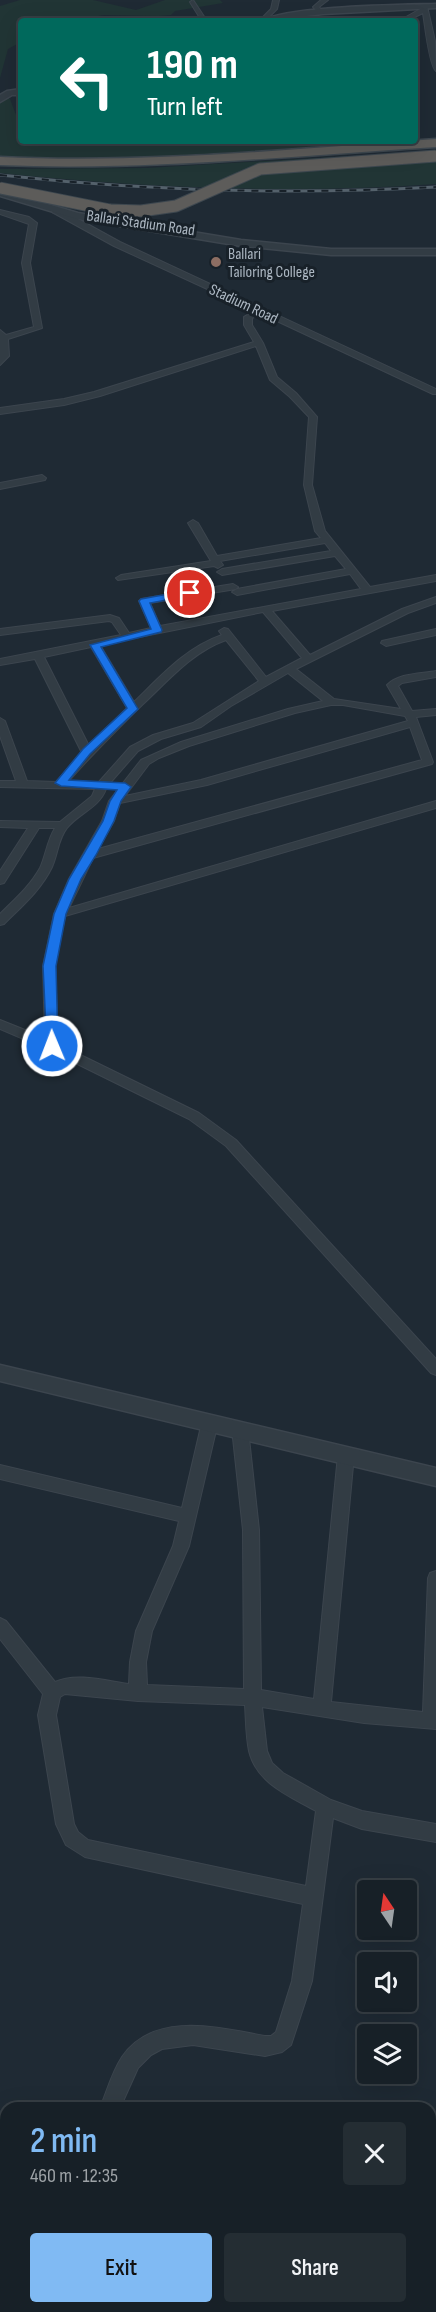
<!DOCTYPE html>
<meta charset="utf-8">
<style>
:root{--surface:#172027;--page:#242d33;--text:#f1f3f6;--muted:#9ea3a7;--line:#363e44;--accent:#80baf3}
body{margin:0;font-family:"Sofia Sans Condensed",sans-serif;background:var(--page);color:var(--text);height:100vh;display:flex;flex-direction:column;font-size:22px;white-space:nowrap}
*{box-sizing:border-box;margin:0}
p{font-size:20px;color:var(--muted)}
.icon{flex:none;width:33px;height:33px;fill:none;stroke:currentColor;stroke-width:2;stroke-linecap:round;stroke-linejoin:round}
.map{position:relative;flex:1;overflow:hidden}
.panel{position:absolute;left:0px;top:2102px;width:436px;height:212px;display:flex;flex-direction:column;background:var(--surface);border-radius:18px 18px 0 0;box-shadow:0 6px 24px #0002,0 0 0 2px var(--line)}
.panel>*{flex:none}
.hud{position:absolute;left:18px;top:18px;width:400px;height:126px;border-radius:6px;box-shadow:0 6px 24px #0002,0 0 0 2px var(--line);background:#00695c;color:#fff;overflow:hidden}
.needle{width:39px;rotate:347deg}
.controls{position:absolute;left:357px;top:1880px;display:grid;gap:12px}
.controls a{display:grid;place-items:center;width:60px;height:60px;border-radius:6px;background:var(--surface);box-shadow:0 6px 24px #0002,0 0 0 2px var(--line);font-size:30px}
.pin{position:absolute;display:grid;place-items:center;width:51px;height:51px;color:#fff;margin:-26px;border:3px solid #fff;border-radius:50%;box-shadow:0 2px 6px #0007}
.me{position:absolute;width:66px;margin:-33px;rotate:359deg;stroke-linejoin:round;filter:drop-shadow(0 0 4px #0008)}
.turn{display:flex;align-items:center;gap:21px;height:126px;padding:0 30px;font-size:27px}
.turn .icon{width:78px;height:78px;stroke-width:2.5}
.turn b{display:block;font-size:42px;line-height:51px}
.round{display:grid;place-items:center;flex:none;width:63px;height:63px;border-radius:6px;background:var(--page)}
.summary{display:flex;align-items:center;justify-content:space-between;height:102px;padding:0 30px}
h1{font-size:36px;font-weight:600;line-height:45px;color:var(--accent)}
.action{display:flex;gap:12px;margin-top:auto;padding:12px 30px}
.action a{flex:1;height:69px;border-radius:6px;background:var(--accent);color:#111;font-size:24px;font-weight:600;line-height:69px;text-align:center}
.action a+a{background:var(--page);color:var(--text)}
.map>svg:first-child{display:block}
.green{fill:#213535}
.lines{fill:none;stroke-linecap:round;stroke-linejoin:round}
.minor-casing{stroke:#3c454e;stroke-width:2}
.tertiary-casing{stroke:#3c454e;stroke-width:3}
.trunk-casing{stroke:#3d474f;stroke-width:3}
.minor{fill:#323c44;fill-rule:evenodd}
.tertiary{fill:#323c44;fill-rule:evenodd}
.trunk{fill:#5d5c5a;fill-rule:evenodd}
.rail-casing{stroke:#54616b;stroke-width:3}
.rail{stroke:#182129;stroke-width:2;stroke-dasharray:7;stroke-linecap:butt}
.trunk-bridge-casing{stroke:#3d474f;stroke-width:13;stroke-linecap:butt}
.trunk-bridge{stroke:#5d5c5a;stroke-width:11}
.route{fill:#1a73e8;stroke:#114b97;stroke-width:1.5}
.education-dot{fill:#8d6e63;stroke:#182129;stroke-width:2}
.labels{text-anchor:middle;stroke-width:6;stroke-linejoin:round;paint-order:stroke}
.far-street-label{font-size:16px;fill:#acb7c2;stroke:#182129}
.far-poi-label{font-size:16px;fill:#acb7c2;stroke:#182129;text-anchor:start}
</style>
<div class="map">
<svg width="436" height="2312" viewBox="0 0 436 2312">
<rect width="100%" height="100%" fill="#1f2a34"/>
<g class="green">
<polygon points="20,0 93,0 136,10 165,0 220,0 223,3 175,11 171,15 158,16 103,15 74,21 21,21 21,42 8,49 0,78 0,6"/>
<path d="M0 94 10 99 21 128V141H338L344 145C230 152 114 163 0 158Z"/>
<path d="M436 151V184C291 194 145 188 0 173V169L147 168Z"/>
</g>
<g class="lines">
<defs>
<g id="minor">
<polygon points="273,0 279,0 277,9 269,17 275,18 273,21 96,21 200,18 190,2 193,0 205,18 263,17 271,9"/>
<polygon points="321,0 328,0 319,7 323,12 320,14 313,7"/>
<path d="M422 5 427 6 435 41 436 71C429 65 425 25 423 13L406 21H399L422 8Z"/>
<polygon points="346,141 354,141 366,149 361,150"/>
<path d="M52 208H58L120 242 436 389V394H433L262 314 252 318V325L263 343 277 377 296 393 317 417 312 485 325 531 370 587 436 575V581L272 611 310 655 402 609 436 597V603L408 613 296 669 334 699 401 709 387 685C399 673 420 674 436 671V677L402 683 398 686 412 711 436 709V715L416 717 433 762 432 764 93 858 69 908 436 801V808L65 916 55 966 58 1044 199 1113 236 1140 436 1359V1375L431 1373 226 1146 189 1119 47 1049 0 1029V1020L45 1038 43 966 54 914 69 879 102 821 109 801 141 760 181 742 288 709 323 701 288 673 231 706 201 727 161 739 138 751 110 783 114 786 113 788 106 789C99 808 79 813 67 828 58 839 58 854 52 867 41 890 22 906 4 924L0 925V914C15 899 30 886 40 868 46 855 47 841 55 828H39L4 883 0 884V871L28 828 0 827V821L60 822 92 796 95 789 0 787V781H16L0 736V718L5 721 27 781 56 782 82 753 35 659 0 665V659L121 635 112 622 109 621 0 635V629L110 615 119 618 129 633 151 628 139 601 141 599 233 584 238 587 236 589 150 603 160 626 361 589 350 574 237 595 232 592 237 589 346 569 335 556 222 575 217 572 222 569 331 551 325 543 220 561 223 565 218 568 214 566 118 580 116 578 121 575 211 561 188 523 193 520 198 523 217 556 321 538 315 531 304 485 309 417 290 397 270 380 256 346 100 396 64 405 0 414V408L64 399 94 392 254 342 244 325V317L255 311 114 246 52 212ZM263 612 302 658 266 677 228 629 224 628 219 631 222 635C185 648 161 676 134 702L100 645ZM226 640 259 681 193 723 153 735 130 747 98 783 68 782C91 755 117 730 142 705 168 681 192 652 226 640ZM91 647 127 708 89 746 44 657ZM331 705H343L405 716 408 721 201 780 125 796 149 764 159 758 189 746 295 713ZM410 727 422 760 98 849 114 821 120 803 207 785Z"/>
<polygon points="0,210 29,217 37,223 30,263 42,328 8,339 9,356 0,365 0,330 6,335 34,327 22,263 29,224 0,214"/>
<polygon points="42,475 46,478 45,480 0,489 0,483"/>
<polygon points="436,629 436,635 386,646 381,643 382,641"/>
<path d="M210 1416 215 1418 218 1422 189 1546 152 1631 146 1662 147 1685 244 1689 243 1530 232 1429 235 1424 240 1423 245 1424 248 1429 259 1530 261 1690 314 1699 338 1455 341 1450 346 1448 351 1450 354 1455 331 1702 423 1712 428 1578 430 1573 436 1571V1729L364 1723 262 1707 267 1751 272 1763 283 1773 331 1800 362 1811 436 1824V1842L362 1829 333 1818 312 1981 291 2045 282 2052 265 2056 193 2045 162 2049 151 2055 138 2068 120 2108H100C107 2091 112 2072 122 2057 154 2010 220 2028 265 2036H271L276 2032 292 1981 303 1904 85 1857 66 1845 56 1824 38 1715 43 1694 0 1639V1618L6 1621 55 1682C76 1672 107 1681 129 1684L130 1662 136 1631 173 1546 179 1521 0 1479V1465L182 1508 202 1422 205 1418ZM65 1694 138 1701 245 1705C246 1720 246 1737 249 1751 257 1784 290 1796 316 1811L306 1886 88 1840 78 1832 74 1824 56 1715 60 1697Z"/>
</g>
<g id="tertiary">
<path d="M436 4V8L323 14 263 21C285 6 403 5 436 4Z"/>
<polygon points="21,89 21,95 12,95 0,102 0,95 7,91"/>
<polygon points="0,190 78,213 241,240 331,249 436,249 436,255 331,255 241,246 77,219 0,196"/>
<polygon points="0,1365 436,1468 436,1486 0,1381"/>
</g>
<path id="trunk" d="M436 139V147C291 156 145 171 0 165V157C145 164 292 149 436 139Z"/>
</defs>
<use href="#minor" class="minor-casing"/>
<use href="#tertiary" class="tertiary-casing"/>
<use href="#trunk" class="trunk-casing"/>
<use href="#minor" class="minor"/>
<use href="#tertiary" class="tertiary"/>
<use href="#trunk" class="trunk"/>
<defs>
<path id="rail" d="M0 175C145 191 290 195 436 187"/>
</defs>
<use href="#rail" class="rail-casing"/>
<use href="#rail" class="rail"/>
<defs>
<polyline id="trunk-bridge" points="0,188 110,210 141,211 176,206 260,169 436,156"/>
</defs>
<use href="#trunk-bridge" class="trunk-bridge-casing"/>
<use href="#trunk-bridge" class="trunk-bridge"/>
</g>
<polygon class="route" points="190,590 195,593 194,595 150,603 162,630 161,632 101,647 138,709 90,754 69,780 125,783 131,787 121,801 114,821 96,855 81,879 66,914 56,966 58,1046 56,1049 47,1049 43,966 54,914 69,879 103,821 110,801 117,790 61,786 55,783 83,749 127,708 90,645 151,629 139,601 141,599"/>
<circle class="education-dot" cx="216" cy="262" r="6"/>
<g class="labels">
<g class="far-street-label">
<text transform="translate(141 222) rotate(8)" y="6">Ballari Stadium Road</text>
<text transform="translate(244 303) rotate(25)" y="6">Stadium Road</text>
</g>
<g class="far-poi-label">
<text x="228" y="259">Ballari<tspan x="228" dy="18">Tailoring College</tspan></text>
</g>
</g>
</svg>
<div class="controls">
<a><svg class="needle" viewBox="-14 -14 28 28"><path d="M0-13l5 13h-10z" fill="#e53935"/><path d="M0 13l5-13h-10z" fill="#9ea3a7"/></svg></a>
<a><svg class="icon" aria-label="sound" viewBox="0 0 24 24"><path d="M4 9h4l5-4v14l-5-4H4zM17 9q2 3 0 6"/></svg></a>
<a><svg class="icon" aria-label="layers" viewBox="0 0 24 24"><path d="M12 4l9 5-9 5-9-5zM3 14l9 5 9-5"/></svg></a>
</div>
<div class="pin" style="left:190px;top:593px;background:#d93025"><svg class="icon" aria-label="arrive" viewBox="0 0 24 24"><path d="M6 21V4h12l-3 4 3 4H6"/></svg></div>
<svg class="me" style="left:52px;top:1046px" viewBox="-20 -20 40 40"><circle r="17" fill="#1a73e8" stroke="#fff" stroke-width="3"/><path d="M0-11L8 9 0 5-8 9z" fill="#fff"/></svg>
<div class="hud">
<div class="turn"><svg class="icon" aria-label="left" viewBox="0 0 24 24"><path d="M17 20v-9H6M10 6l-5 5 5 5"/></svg><div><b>190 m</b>Turn left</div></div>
</div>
<section class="panel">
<div class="summary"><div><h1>2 min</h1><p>460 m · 12:35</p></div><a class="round"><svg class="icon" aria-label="close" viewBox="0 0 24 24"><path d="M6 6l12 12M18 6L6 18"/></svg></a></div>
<div class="action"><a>Exit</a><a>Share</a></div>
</section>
</div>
